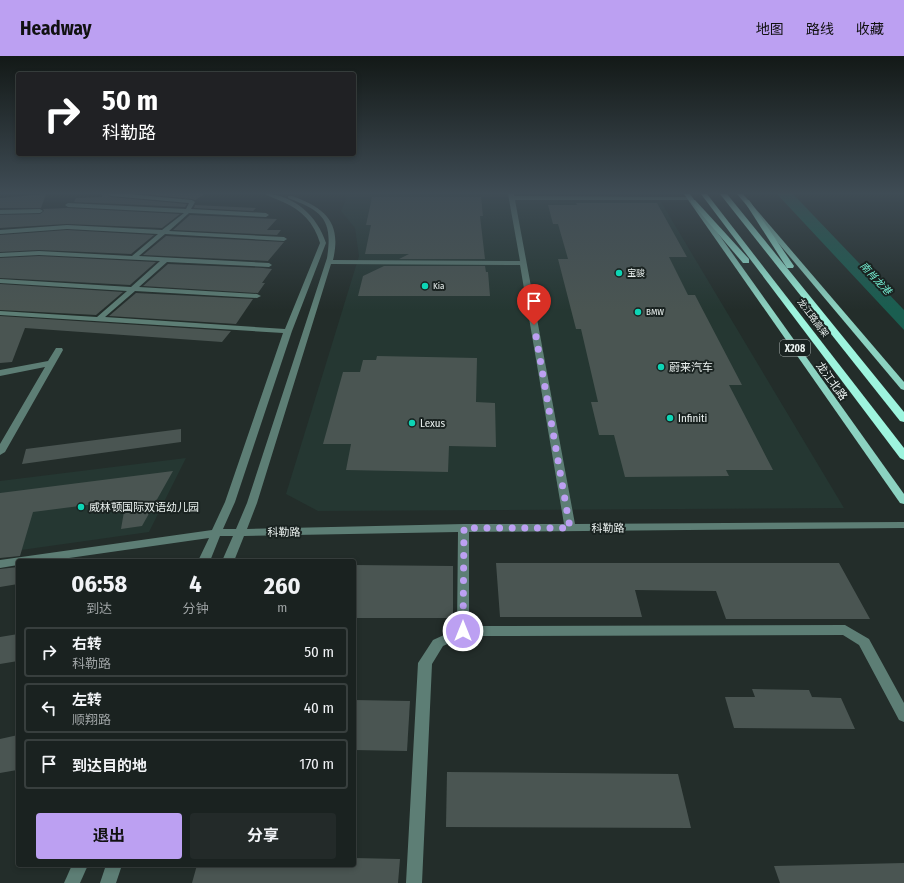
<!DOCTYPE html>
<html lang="zh">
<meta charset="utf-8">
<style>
:root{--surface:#1a2220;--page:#232a29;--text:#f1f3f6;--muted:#9fa4a5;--line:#383f3e;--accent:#bca0f2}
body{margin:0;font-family:"Fira Sans Condensed","Noto Sans SC",sans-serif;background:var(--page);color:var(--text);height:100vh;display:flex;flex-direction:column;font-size:15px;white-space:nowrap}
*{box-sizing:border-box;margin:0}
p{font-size:13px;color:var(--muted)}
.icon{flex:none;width:22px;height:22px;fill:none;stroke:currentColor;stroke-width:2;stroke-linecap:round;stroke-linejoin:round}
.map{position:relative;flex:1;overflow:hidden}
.details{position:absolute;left:16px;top:503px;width:340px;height:308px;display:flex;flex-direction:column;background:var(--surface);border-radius:4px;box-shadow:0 2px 6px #0003,0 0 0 1px var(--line)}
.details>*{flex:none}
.banner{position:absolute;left:16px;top:16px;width:340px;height:84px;border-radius:4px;box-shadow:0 2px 6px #0003,0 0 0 1px var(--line);background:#202124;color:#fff;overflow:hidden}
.pin{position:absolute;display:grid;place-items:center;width:34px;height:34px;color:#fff;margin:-41px -17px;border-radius:50% 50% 50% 0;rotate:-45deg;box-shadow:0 0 4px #0007}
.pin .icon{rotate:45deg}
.me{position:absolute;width:44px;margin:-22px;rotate:0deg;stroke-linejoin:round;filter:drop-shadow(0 0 3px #0008)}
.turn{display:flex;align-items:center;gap:14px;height:84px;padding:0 20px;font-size:18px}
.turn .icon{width:52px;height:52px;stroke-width:2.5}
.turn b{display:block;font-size:28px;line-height:34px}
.eta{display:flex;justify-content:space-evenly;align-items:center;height:68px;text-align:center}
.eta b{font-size:24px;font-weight:700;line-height:28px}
.cta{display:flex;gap:8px;margin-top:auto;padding:8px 20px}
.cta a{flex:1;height:46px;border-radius:4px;background:var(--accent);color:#111;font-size:16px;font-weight:700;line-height:46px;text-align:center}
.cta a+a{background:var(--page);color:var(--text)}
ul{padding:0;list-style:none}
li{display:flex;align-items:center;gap:12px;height:50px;margin:0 8px 6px;padding:0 12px;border:2px solid var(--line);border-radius:4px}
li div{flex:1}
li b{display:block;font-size:15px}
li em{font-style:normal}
header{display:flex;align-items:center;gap:24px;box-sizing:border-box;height:56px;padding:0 20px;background:var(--accent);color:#111}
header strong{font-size:19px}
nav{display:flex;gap:22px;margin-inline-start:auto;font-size:14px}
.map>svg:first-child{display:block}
.built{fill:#253732}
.water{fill:#1a5e50}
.building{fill:#4a5552}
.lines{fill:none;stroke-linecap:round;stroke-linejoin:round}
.minor{fill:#5d7e75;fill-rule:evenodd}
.major{fill:#8cd2c1;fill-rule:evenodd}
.highway{fill:#9ef4de;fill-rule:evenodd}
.route{stroke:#bca0f2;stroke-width:7;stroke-dasharray:0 12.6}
.poi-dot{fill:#0dd5b5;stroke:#1a2321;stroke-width:1.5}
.labels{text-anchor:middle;stroke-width:4;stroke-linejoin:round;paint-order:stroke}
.far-poi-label{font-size:9px;fill:#ebf2f0;stroke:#1a2321;text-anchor:start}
.far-street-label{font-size:9px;fill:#ebf2f0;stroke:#1a2321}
.far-water-label{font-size:10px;font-style:italic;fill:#76f1d5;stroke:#1a2321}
.shield{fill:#1a2321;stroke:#acb4b2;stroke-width:1}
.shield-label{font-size:10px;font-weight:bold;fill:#ebf2f0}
.poi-label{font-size:11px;fill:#ebf2f0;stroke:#1a2321;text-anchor:start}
.street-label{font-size:11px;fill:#ebf2f0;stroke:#1a2321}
</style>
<header>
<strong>Headway</strong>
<nav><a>地图</a><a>路线</a><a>收藏</a></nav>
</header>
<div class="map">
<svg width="904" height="827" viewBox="0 0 904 827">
<rect width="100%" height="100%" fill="#232d2a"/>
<g class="built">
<polygon points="348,138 556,138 558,146 661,146 844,452 318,455 286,438 359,200 355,172 341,155"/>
<polygon points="186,402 149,476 0,497 0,425"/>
</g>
<polygon class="water" points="777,138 793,138 904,254 904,274"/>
<g class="building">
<polygon points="46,138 41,152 0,152 0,142"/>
<polygon points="102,138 107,138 111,141 187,148 185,151 74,146 76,142 102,141"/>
<polygon points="146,138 205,138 195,144 192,143"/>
<polygon points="372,141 481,141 483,160 480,160 485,203 399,203 409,198 365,198 371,169 366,169"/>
<polygon points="576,147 657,147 687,201 669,201 688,239 695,239 742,329 729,329 773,414 726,414 729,420 625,421 614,379 599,379 591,346 598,346 581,273 576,273 558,203 568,203 558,168 553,168 548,149 577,149"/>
<polygon points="195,149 256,152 253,155 194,152"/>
<polygon points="67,152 68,152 180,158 162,172 67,168 0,172 0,159 40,158 44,155 43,153"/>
<polygon points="190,159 277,163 267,174 281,174 277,179 173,174"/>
<polygon points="67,174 154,179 131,198 39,194 0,196 0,179"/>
<polygon points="166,180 284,186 268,205 143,199"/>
<polygon points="39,200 156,206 130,229 0,222 0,202"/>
<polygon points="168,208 263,212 272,213 262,227 265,227 258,237 143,230"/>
<polygon points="384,210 485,210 486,216 488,216 490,240 358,240 363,220"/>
<polygon points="0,228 123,236 96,259 0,254"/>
<polygon points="136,237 253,243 236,268 109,260"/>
<polygon points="0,260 231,275 222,286 25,272 12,306 0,307"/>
<polygon points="377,300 477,302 476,346 495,347 496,391 449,390 448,416 346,414 351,388 323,388 343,316 360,316 363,304 376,304"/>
<polygon points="181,373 181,386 22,408 26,393"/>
<polygon points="173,415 142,470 121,473 126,444 33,456 20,500 0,502 0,437"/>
<polygon points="496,507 839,507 870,563 726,563 716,535 635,534 642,561 500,561"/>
<polygon points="354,509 453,510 453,562 354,562"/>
<polygon points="18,511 18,528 0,531 0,513"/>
<polygon points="18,578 18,605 0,608 0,581"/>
<polygon points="752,633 809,634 812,641 841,642 855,673 734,672 725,641 755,641"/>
<polygon points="354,644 410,645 407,695 354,694"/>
<polygon points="18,679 17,714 0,717 0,683"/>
<polygon points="447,716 678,718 691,772 446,771"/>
<polygon points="354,802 400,803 398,827 192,827 197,809 354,809"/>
<polygon points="904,807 904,827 780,827 774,810"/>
</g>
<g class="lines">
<g class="minor">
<path d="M108 138H129L192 144 195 146 191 153 266 157 269 159 266 161 189 157 169 175 284 181 287 183 284 185 165 178 139 200 269 207 272 209 269 211 167 206 139 231 257 238 261 240 257 242 135 235 105 261 285 273 320 187C314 167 302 154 283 146 277 143 270 141 265 138 294 138 318 161 326 187L292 275 235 446 223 473H236L247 447 327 202C333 164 323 155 288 142V140H292C325 152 342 166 333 204L520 205 508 138H514V140L692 141V143L690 144H515L575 468 904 466V472L469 476V570L845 569 869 583 904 647V666L899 664 859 589 843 579 465 580 443 590 432 608 422 827H406L418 607 433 584 457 573 458 476 244 480 234 505H222L233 480H220L210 505H198L209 482 48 505H18V509L0 512V504L212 474 225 446 283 277 0 259V255L97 261 127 235 0 227V223L131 231 160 205 39 199 0 201V197L39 195 132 200 158 178 67 173 0 178V174L67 169 162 174 184 157 68 151 65 149 68 147 186 153 189 147 111 140ZM331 208 520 209 564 468H464L247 473 257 447Z"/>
<polygon points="0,154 40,153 43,155 40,157 0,158"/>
<polygon points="56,292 62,292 63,294 5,396 0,399 0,388 45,311 0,320 0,314 48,305"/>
<polygon points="72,809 88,809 80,827 64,827"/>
<polygon points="106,809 122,809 116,827 100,827"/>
</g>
<g class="major">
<polygon points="684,138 690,138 904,438 904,448 900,447"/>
<polygon points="737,138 743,138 904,326 904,334 901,333"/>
</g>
<g class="highway">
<polygon points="701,138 707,138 904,392 904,404 900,402"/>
<polygon points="720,138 727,138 904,356 904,366 900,365"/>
<polygon points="691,144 695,144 749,203 749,207 743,207 691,146"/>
<polygon points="745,144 749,144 794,210 793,212 787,212 744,145"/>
</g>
</g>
<linearGradient id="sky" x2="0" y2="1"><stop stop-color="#131917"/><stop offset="0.54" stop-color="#3f4c55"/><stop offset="1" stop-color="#3f4c55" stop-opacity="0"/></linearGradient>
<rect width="904" height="254" fill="url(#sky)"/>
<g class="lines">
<polyline class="route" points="463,575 464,472 570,472 534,269"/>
</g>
<g class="poi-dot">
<circle cx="619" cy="217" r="4"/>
<circle cx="425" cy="230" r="4"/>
<circle cx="638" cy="256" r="4"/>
<circle cx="661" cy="311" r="4"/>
<circle cx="670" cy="362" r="4"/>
<circle cx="412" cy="367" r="4"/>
<circle cx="81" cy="451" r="4"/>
</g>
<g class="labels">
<g class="far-poi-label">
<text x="627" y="220">宝骏</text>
<text x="433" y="233">Kia</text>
<text x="646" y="259">BMW</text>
</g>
<g class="far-street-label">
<text transform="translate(813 262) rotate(53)" y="3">龙江路高架</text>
</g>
<g class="far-water-label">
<text transform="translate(876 222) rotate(47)" y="4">南肖龙港</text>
</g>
<rect class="shield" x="780" y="284" width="30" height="16" rx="3"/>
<g class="shield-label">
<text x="795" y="296">X208</text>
</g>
<g class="poi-label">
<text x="669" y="315">蔚来汽车</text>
<text x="678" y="366">Infiniti</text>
<text x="420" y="371">Lexus</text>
<text x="89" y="455">威林顿国际双语幼儿园</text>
</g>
<g class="street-label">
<text transform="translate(832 325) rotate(54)" y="4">龙江北路</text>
<text transform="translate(608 472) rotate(-1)" y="4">科勒路</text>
<text transform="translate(284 476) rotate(-1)" y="4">科勒路</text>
</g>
</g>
</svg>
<div class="pin" style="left:534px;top:269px;background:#d93025"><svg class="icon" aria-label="arrive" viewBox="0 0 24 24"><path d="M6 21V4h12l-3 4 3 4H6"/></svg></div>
<svg class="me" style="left:463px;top:575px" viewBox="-20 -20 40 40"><circle r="17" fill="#bca0f2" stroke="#fff" stroke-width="3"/><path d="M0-11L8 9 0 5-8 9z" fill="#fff"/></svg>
<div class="banner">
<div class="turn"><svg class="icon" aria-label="right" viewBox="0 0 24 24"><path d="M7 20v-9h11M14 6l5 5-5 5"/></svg><div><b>50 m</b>科勒路</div></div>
</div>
<section class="details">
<div class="eta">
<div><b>06:58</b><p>到达</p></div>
<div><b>4</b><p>分钟</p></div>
<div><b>260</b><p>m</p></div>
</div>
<ul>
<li><svg class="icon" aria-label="right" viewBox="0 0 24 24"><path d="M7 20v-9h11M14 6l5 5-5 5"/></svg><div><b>右转</b><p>科勒路</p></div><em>50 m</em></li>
<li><svg class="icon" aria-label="left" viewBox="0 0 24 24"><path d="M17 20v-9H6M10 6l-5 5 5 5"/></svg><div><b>左转</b><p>顺翔路</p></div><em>40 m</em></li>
<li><svg class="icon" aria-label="arrive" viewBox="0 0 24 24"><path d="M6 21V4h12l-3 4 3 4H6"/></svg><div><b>到达目的地</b></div><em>170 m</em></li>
</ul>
<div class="cta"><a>退出</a><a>分享</a></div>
</section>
</div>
